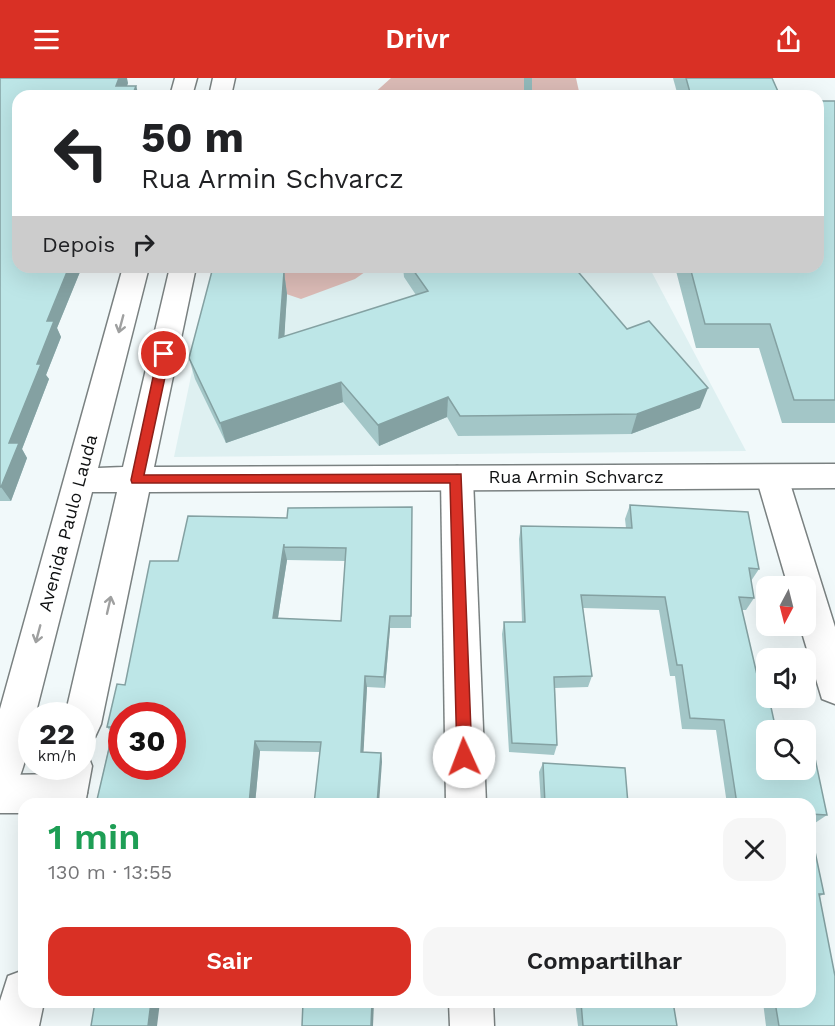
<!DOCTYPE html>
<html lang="pt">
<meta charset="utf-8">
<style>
:root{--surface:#fff;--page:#f6f6f6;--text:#202124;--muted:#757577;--accent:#d93025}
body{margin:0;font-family:"Work Sans",sans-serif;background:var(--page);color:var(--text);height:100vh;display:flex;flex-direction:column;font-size:22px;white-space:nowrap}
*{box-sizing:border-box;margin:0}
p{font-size:20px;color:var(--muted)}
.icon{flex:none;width:33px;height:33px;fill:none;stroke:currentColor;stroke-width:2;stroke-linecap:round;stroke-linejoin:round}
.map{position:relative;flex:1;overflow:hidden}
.sheet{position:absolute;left:18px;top:720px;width:798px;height:210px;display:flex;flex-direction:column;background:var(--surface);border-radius:18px;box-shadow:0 6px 24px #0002}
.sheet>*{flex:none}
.top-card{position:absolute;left:12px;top:12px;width:812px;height:183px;border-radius:18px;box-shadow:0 6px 24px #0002;background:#fff;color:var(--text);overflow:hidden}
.needle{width:39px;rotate:187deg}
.controls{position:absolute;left:756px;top:498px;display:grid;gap:12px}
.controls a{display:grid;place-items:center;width:60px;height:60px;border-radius:12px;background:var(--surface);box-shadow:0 6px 24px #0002;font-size:30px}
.speed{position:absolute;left:18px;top:624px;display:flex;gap:12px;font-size:30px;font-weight:700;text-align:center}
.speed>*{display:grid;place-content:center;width:78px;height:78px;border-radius:50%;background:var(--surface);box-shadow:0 6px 24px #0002;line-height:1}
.speed small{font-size:15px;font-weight:400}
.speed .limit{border:9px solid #d22;background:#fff;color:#111}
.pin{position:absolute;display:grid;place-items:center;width:51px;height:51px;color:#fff;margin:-26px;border:3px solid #fff;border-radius:50%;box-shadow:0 2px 6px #0007}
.me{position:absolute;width:66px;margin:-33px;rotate:358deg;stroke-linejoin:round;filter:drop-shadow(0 0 4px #0008)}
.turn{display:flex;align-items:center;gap:21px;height:126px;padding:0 30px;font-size:27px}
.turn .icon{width:78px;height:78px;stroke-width:2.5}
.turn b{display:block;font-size:42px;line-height:51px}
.then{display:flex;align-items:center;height:57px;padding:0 30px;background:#0003;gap:12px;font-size:22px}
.round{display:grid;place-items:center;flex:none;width:63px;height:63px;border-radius:18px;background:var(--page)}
.headline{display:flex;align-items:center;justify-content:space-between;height:102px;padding:0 30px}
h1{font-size:36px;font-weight:600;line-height:45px;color:#1e9e55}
.action{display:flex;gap:12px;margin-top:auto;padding:12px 30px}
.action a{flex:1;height:69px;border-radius:18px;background:var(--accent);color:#fff;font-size:24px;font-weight:600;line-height:69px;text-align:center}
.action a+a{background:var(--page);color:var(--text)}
header{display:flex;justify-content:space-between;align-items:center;height:78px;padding:0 30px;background:var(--accent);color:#fff;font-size:27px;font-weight:600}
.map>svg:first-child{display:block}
.built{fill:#def0f1}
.green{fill:#dbbbb6}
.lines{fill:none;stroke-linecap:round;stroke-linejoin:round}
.stream{fill:#92b9ba;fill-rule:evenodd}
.street-casing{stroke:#7a8181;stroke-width:3}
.secondary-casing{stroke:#7a8181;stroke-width:3}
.street{fill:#fff;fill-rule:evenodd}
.secondary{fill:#fff;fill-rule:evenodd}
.wall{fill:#a3c6c7;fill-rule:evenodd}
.shaded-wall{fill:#84a1a2}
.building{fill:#bde6e7;stroke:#84a1a2;stroke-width:1.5;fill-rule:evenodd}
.oneway{stroke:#9fa0a0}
.route{fill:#d93025;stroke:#8d1f18;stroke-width:1.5}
.labels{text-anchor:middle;stroke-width:5;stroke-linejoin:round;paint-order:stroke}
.street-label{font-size:18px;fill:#0f1112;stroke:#fff}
</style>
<header><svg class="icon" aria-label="menu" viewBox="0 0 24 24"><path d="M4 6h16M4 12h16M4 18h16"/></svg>Drivr<svg class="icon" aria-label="share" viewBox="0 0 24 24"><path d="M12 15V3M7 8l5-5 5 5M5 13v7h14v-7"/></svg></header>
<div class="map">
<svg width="835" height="948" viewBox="0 0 835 948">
<rect width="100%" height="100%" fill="#f1f9fa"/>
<polygon class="built" points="214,189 649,189 746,373 174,379"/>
<g class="green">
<polygon points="391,0 576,0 580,18 371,18"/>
<polygon points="242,189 372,189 355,201 301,221 257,206"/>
</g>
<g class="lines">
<rect class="stream" x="524" y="0" width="8" height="18"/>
<defs>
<g id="street">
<polygon points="772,387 783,390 788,399 835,549 835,626 822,621 800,548 806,548 806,508 788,508 756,399 761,390"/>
<polygon points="457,388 468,391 473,400 486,726 446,726 441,400 446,391"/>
<polygon points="67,696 81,701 87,715 82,726 24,726 24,735 0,735 0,697"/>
<polygon points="449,924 493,924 494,948 450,948"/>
</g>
<g id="secondary">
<polygon points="175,0 197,0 192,18 170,18"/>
<polygon points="213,0 235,0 231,18 209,18"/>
<path d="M123 189H149L98 390 123 389 170 189H196L154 389 835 386V410L149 414 101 646 95 659 82 664V638H65L117 414H92L35 638H32C32 663 24 690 14 713L0 719V631Z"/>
<polygon points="82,673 87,675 92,688 85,726 45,726 54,688 82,688"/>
<polygon points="24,892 24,924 44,924 39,948 0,948 0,923 8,898"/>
</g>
</defs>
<use href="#street" class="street-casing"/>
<use href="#secondary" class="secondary-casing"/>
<use href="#street" class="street"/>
<use href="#secondary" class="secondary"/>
</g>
<g class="wall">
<polygon points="0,0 128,5 127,8 136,8 139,18 18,18 18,189 82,189 57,250 61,259 46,297 49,301 22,371 27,380 11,423 0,423"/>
<polygon points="673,0 772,0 780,18 678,18"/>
<polygon points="835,23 835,345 782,345 759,270 696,270 675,189 818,189"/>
<polygon points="403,189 574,189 627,251 700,330 631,356 458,358 447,339 379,368 343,324 226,365 195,301 189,280 284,194 287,216 284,259 416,217 404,199"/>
<polygon points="630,427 759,491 751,503 754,520 746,532 742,532 766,652 827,737 815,745 810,745 810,726 727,726 716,652 682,651 675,598 670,598 659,532 583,530 592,598 588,609 555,610 557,667 554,677 509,674 502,556 504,544 522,544 519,461 521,448 626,450 625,441"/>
<path d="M412 429 411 550H390L385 610 367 609 363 674 381 675 382 684 320 674 260 673 255 726H96L112 655 107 649 178 483 287 440ZM287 482 345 483 341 543 278 540Z"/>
<polygon points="543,685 628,726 541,726 539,694"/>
<polygon points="810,750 824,816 820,818 835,948 766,948 763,924 810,924"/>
<polygon points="575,924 673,924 677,948 578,948"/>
</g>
<g class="shaded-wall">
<polygon points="119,0 127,0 128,5 123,18 116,8"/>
<polygon points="136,8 139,18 132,18"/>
<polygon points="69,189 82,189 57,250 61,259 46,297 49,301 22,371 27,380 11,423 1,409 9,365 37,286 47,243"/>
<polygon points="284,194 287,216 283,281 279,260"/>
<polygon points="341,304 343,324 226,365 220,345"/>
<polygon points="708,310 700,330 631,356 637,336"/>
<polygon points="448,319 447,339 379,368 378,347"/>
<polygon points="284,469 287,482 276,552 273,540"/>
<polygon points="390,538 390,550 385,610 384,599"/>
<polygon points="365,598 367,609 363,684 361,674"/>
<polygon points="255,663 260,673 255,726 249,726"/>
<polygon points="381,675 382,684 379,726 377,726"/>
<polygon points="151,924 160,924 157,948 148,948"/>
<polygon points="372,924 374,924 373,948 371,948"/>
</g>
<g class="building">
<polygon points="0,0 119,0 116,8 136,8 132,18 18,18 18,189 69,189 47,243 54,243 37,286 41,286 9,365 19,365 1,409 0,409"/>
<polygon points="686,0 772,0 780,18 691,18"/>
<polygon points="818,23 835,23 835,322 794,322 770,246 705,246 690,189 818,189"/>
<polygon points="411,189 574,189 627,251 649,243 708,310 637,336 460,338 448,319 378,347 341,304 220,345 189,280 212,193 284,194 279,260 428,213"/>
<polygon points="630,427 748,434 759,491 749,490 754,520 739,519 758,601 765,602 766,608 766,620 769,620 776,652 766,652 766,692 806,692 806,665 812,666 827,737 810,736 810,726 737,726 724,642 690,640 682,587 677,587 665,519 581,517 592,598 554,599 557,667 512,665 504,544 525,544 521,448 632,450"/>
<path d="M412 429 411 538H390L384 599 365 598 361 674 381 675 377 726H314L321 664 255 663 249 726H96L114 649H107L117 606 125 607 150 483H178L188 438 287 440 288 430ZM284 466V469L346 470 341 543 273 540ZM122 638H172V688H122Z"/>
<polygon points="543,685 625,690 628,726 545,726"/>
<polygon points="810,750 824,816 819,816 835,898 835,948 779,948 775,924 810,924"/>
<polygon points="95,924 151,924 148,948 91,948"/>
<polygon points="303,924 372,924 371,948 302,948"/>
<polygon points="581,924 673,924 677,948 583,948"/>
</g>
<defs><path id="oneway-shaft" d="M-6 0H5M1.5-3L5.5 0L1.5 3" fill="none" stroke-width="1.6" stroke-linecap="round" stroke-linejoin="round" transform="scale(1.5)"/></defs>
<g class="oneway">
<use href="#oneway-shaft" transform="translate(121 246) rotate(105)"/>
<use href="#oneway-shaft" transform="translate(109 527) rotate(-77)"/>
<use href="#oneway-shaft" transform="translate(38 556) rotate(105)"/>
</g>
<polygon class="route" points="164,271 170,276 144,397 461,396 472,679 470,685 464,687 459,685 457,679 450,405 132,405 131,402 158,276"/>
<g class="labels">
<g class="street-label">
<text x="576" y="405">Rua Armin Schvarcz</text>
<text transform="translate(68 445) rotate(-75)" y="6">Avenida Paulo Lauda</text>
</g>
</g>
</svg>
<div class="controls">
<a><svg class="needle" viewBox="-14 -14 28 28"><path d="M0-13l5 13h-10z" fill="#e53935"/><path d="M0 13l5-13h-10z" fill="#757577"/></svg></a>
<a><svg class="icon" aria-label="sound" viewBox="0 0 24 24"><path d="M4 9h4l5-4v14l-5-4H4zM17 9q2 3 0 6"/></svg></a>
<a><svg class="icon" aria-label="search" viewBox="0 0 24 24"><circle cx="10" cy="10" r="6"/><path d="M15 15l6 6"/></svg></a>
</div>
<div class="speed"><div>22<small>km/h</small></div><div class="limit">30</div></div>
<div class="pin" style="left:164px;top:276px;background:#d93025"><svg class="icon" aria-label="arrive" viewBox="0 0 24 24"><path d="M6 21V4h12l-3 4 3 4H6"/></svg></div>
<svg class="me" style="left:464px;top:679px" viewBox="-20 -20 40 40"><circle r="19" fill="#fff"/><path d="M0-13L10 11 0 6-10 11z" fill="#d93025"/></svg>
<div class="top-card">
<div class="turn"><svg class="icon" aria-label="left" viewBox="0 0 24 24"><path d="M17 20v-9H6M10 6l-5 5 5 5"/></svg><div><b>50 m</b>Rua Armin Schvarcz</div></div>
<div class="then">Depois<svg class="icon" aria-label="right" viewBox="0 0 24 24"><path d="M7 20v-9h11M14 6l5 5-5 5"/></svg></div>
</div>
<section class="sheet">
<div class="headline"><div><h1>1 min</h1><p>130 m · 13:55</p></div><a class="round"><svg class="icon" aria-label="close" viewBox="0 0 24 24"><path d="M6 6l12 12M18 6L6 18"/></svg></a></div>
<div class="action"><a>Sair</a><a>Compartilhar</a></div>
</section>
</div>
